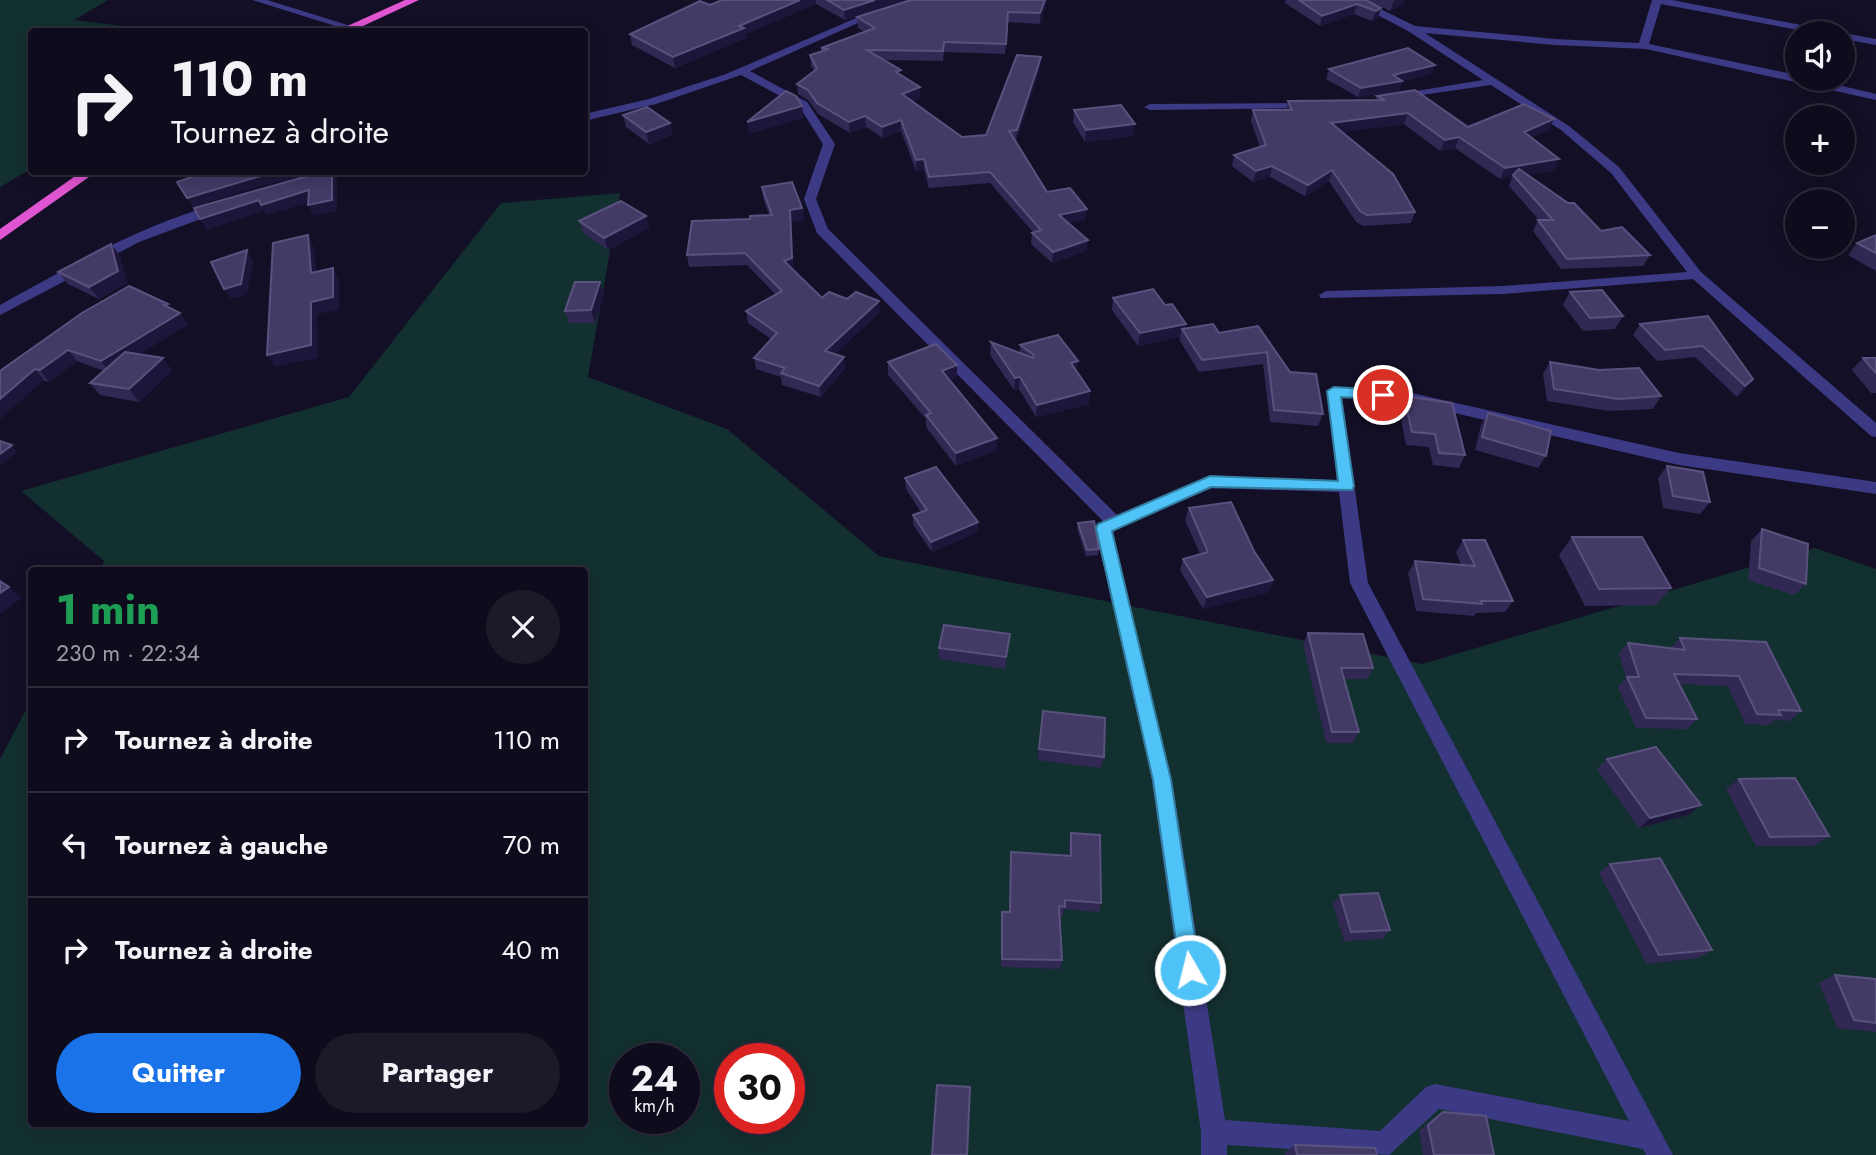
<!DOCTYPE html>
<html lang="fr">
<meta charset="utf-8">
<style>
:root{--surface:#0e0b1c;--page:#1c1929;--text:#f1f3f6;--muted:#9b9ba3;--line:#2e2b3b;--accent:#1a73e8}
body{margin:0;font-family:Jost,sans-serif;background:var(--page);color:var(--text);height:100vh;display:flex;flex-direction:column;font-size:26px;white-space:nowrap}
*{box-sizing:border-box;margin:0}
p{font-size:23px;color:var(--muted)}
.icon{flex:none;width:38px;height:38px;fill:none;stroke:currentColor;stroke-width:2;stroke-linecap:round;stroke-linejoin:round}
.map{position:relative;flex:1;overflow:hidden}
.sheet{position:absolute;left:28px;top:567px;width:560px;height:560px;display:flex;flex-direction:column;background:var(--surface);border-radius:7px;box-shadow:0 4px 18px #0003,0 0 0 2px var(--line)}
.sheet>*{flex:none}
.banner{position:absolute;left:28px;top:28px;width:560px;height:147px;border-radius:7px;box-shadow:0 4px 18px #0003,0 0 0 2px var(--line);background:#0e0b1c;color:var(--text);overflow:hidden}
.controls{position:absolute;left:1785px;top:21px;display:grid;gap:14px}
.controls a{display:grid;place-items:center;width:70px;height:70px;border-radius:50%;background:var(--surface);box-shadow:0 4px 18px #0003,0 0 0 2px var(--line);font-size:35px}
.speed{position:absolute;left:609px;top:1043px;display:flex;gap:14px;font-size:35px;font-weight:700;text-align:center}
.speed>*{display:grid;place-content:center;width:91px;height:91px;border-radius:50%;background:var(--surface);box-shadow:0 4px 18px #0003,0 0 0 2px var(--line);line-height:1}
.speed small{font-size:18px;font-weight:400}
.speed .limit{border:10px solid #d22;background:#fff;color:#111}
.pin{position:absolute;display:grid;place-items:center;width:60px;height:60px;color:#fff;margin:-30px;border:4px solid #fff;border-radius:50%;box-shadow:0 2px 7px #0007}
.me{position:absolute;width:77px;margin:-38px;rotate:352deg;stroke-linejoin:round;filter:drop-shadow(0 0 5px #0008)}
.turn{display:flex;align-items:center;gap:24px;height:147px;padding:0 28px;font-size:32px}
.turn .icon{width:91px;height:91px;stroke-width:2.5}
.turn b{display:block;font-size:49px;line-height:60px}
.round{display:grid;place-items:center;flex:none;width:74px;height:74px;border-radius:37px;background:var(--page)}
.headline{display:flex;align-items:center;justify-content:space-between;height:119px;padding:0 28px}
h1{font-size:42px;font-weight:700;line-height:52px;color:#1e9e55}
.primary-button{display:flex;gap:14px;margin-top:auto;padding:14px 28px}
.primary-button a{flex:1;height:80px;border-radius:42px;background:var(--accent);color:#fff;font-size:28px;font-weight:700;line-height:80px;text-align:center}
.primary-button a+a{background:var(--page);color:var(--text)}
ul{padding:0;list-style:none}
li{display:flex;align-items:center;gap:21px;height:105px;padding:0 28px;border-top:2px solid var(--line)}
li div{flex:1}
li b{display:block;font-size:26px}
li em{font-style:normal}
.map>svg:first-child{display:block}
.green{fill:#12302f;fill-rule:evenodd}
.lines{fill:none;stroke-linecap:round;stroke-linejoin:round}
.minor{fill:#3d3a85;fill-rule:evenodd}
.trunk{fill:#e055d1;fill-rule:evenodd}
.wall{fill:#312854}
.shaded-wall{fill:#1d163a}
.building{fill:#433a66;stroke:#5a527e;stroke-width:2}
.route{fill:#4fc3f7;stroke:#337fa1;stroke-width:2}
</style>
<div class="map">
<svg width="1876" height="1155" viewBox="0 0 1876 1155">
<rect width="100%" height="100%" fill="#130f26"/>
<g class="green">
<polygon points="0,0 108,0 74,20 162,31 32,32 31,169 0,187"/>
<path d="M620 193 588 377 727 429 879 556 1422 664 1815 548 1876 569V1155H0V759L31 700 32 1124H584V570H100L104 561 21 491 349 397 501 203ZM625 1059H684V1118H625ZM730 1059H789V1118H730Z"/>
</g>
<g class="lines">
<g class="minor">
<polygon points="252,0 267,0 354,27 345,29"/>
<polygon points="1349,0 1362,0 1415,26 1555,39 1639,43 1652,0 1672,0 1832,31 1833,33 1814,33 1661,4 1649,44 1797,75 1797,79 1813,79 1876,94 1876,100 1646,49 1555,45 1425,33 1569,126 1619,167 1701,272 1876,423 1876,437 1871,436 1693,279 1503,294 1321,298 1319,295 1326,291 1503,286 1687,272 1611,173 1561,130 1491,85 1394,99 1393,97 1398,94 1483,80 1408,31"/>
<path d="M877 9 885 11 750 71 807 102 835 144 816 199 828 229 1117 515 1210 476 1337 480 1327 392 1334 387 1407 392 1679 453 1876 482V494L1679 465 1407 402 1342 398 1368 583 1673 1155H1646L1643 1149 1439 1109 1389 1155 1227 1145V1155H1201V1132L1152 780 1095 528 1103 521 817 233 804 199 823 144 799 106 741 75 656 104 584 121V114L649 99 726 74ZM1212 488 1339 492 1350 583 1629 1121 1435 1084 1426 1087 1380 1131 1225 1120 1172 780 1112 531Z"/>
<polygon points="1842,33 1843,33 1876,39 1876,45 1843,39"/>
<polygon points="1308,103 1314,106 1312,108 1150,110 1144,107 1150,104"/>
<polygon points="334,172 355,172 311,184 305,180"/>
<path d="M221 203 225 204V210L139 242 0 315V305C71 266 142 224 221 203Z"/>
</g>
<g class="trunk">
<polygon points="405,0 419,0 350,32 334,32"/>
<polygon points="81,172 96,172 0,240 0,229"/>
</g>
</g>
<g class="wall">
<polygon points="722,0 907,0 845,20 816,4 745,34 746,38 675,68 632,45 630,34"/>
<polygon points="1047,0 1040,24 1008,22 1005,54 944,52 943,61 885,60 901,75 920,98 912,101 962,137 986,135 1041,57 1040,68 1016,141 1047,192 1085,220 1069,223 1088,240 1086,251 1052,263 1031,244 1032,233 1033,232 990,183 929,188 924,170 916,171 901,131 883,138 866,127 850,133 818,114 809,101 798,94 797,84 814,71 811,66 810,55 821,52 821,48 864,32 858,28 857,17"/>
<polygon points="1286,0 1366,0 1381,8 1378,18 1372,21 1354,14 1320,26 1285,3"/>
<polygon points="1368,0 1404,0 1402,4 1390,11"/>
<polygon points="1435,65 1431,74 1402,81 1399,91 1358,97 1326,79 1329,69"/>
<polygon points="1377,96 1468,127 1549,130 1532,137 1554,170 1526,175 1601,231 1650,255 1643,266 1561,269 1533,231 1538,220 1539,220 1509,186 1512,177 1500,179 1455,148 1440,151 1404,124 1342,132 1415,212 1411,223 1363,226 1356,222 1329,181 1305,196 1270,177 1253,182 1232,166 1234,155 1260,147 1251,121 1253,110 1286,110 1288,101 1376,100"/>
<polygon points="1074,110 1133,136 1085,142 1073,122"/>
<polygon points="623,115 670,123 672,135 649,144 626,127"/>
<polygon points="762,187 802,208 804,220 792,222 793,269 822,298 880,312 835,354 845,368 821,397 782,385 781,377 756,369 754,358 771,339 748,323 746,311 776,295 747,265 689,267 687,255 750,219 769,215 763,198"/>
<polygon points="646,216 649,228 608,250 583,233 579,221"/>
<polygon points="1876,235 1876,271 1848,255 1857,243"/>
<polygon points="111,244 120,256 127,283 99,299 68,284 58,272"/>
<polygon points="600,282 604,294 595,323 569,323 565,311"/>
<polygon points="1570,292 1623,316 1615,329 1583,331 1563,305"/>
<polygon points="1113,298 1165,305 1185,328 1219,333 1258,326 1290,372 1323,414 1318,426 1270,422 1263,364 1199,372 1180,341 1180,337 1138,346 1112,310"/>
<polygon points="170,308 188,324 139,354 172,370 139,402 100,395 90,383 104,371 77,361 49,382 0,371"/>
<polygon points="1708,316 1753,379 1745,390 1737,397 1695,357 1657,361 1633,335 1640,324"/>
<polygon points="991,342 1020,353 1020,345 1078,361 1076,371 1089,404 1036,417 1019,389 1014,390 990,355"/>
<polygon points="1863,358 1876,358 1876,393 1871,393 1852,370"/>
<polygon points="888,362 957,365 957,377 950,380 997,438 997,450 956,466 926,427 926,419 888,375"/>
<polygon points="1550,362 1661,396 1653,409 1609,411 1547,401 1543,374"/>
<polygon points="1404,396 1465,455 1459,468 1433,465 1429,447 1406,445 1399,409"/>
<polygon points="1488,413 1546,456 1538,468 1475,450 1481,425"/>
<polygon points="1667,466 1710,502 1700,514 1663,508 1658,478"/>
<polygon points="905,478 978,522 978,532 932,552 913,525 913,515 921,512 906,489"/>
<polygon points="1189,508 1254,551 1273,580 1269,592 1203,609 1180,570 1183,559 1200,554 1185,520"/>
<polygon points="1078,523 1099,549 1098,555 1086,556 1077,529"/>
<polygon points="1762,529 1806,584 1794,595 1748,580 1751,541"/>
<polygon points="1572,537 1671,588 1656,605 1585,606 1559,555"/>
<polygon points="1463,540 1513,601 1505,612 1476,613 1474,616 1416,611 1408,573 1415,561 1461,565 1456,552"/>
<polygon points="1308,633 1373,668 1367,679 1344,679 1359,732 1353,743 1326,743 1303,644"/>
<polygon points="1010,634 1005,669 939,659 939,648"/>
<polygon points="1680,638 1801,711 1789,721 1775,720 1769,725 1745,724 1728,686 1680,684 1697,719 1687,729 1636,728 1618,687 1626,678 1619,653 1628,643 1671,648"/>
<polygon points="1043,711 1104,757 1101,768 1038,760"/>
<polygon points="1607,759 1689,815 1639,828 1597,769"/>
<polygon points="1739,779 1829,836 1814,846 1756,846 1726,789"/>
<polygon points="1071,833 1101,903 1099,912 1064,909 1063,916 1060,916 1062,960 1060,969 1001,967 1001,921 1002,912 1009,912 1011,852 1069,855 1069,843"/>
<polygon points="1610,864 1712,950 1698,958 1647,964 1599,873"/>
<polygon points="1340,895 1390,930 1382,939 1344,941 1333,904"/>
<polygon points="1835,975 1876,979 1876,1032 1837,1028 1819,983"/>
<polygon points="1443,1112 1494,1155 1423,1155 1419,1131 1433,1118"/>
<polygon points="1295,1145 1377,1155 1285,1155 1284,1153"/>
</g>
<g class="shaded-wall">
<polygon points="800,0 816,0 816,4 745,34 746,38 675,68 673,57 739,26"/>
<polygon points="875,0 907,0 845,20 844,10"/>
<polygon points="1045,0 1047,0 1040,24 1040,13"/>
<polygon points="1395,0 1404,0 1402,4 1390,11 1394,1"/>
<polygon points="1357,4 1354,14 1320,26 1322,16"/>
<polygon points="1381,8 1378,18 1372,21 1376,11"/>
<polygon points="1041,57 1040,68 1016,141 1017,130"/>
<polygon points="1435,65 1431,74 1402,81 1399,91 1358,97 1361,88 1393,75"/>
<polygon points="920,87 920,98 903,104 902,94"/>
<polygon points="802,106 804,118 749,134 747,122"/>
<polygon points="1408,113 1404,124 1328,134 1331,123"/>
<polygon points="865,116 866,127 850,133 849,122"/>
<polygon points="1554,119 1549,130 1519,142 1524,132"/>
<polygon points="901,120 901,131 883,138 882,127"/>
<polygon points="670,123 672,135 649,144 646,132"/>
<polygon points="1135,124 1133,136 1085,142 1086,130"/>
<polygon points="1459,137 1455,148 1440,151 1445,140"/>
<polygon points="924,159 924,170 916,171 916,160"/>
<polygon points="1559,159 1554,170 1515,177 1513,175 1512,177 1500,179 1505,168"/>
<polygon points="1272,166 1270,177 1253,182 1256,171"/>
<polygon points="1332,170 1329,181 1305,196 1308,185"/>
<polygon points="280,172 327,172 262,186 193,207 187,198 257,177"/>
<polygon points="332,172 333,172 337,180 337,211 314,216 308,205"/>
<polygon points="309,190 314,201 267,215 264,211 207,230 200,219 259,200"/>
<polygon points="802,208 804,220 792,222 793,269 784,261 790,210"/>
<polygon points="1087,209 1085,220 1058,226 1059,215"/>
<polygon points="646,216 649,228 608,250 604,238"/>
<polygon points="308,235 314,248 318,285 311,273"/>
<polygon points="1088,240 1086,251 1052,263 1053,252"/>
<polygon points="111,244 120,256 127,283 99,299 89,287"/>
<polygon points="247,250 253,261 247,295 231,299 224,289"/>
<polygon points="333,268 339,281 339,310 317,314 318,358 275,367 267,355"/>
<polygon points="600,282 604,294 595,323 591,310"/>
<polygon points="879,301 880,312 826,363 825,351"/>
<polygon points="180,313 188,324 110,373 101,361"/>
<polygon points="1186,324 1184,332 1182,329 1180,337 1138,346 1140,333"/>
<polygon points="68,350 77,361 49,382 40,370"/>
<polygon points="844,357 845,368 821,397 819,386"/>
<polygon points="163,358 172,370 139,402 129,389"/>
<polygon points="1078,361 1076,373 1071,363"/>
<polygon points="957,365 957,377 942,383 942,371"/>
<polygon points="35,369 44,380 0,419 0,399"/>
<polygon points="1020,377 1019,389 1014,390 1015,378"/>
<polygon points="1753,379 1745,390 1737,397 1745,386"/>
<polygon points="1090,391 1089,404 1036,417 1037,405"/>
<polygon points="997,438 997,450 956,466 956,453"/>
<polygon points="12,445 18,452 0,465 0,454"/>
<polygon points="978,522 978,532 932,552 931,542"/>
<polygon points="1273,580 1269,592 1203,609 1207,597"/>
<polygon points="9,587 22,598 0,614 0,593"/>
<polygon points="1701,805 1689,815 1639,828 1650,818"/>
</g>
<g class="building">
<polygon points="722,0 800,0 739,26 744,28 673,57 630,34 700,1 710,5"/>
<polygon points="827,0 875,0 844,10"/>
<polygon points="911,0 1045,0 1040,13 1008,12 1006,44 944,42 943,51 867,50 901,70 896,72 920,87 902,94 962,137 986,135 1017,55 1041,57 1017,130 1009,131 1047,192 1070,188 1087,209 1059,215 1088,240 1053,252 1032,233 1041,230 990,172 929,177 924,159 916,160 901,120 882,127 865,116 849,122 817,103 808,90 797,84 817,69 810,55 829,49 821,48 875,28 857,17"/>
<polygon points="1299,0 1366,0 1381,8 1376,11 1357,4 1322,16"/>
<polygon points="1408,48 1435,65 1393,75 1402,81 1361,88 1329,69"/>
<polygon points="1415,90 1468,127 1524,104 1554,119 1524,132 1559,159 1505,168 1459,137 1445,140 1408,113 1331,123 1393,174 1415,212 1367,215 1360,211 1332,170 1308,185 1272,166 1256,171 1234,155 1266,145 1253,110 1292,110 1288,101 1385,100 1377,96"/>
<polygon points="786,91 796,96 802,106 747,122"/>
<polygon points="1121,105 1135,124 1086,130 1074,110"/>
<polygon points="647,107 670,123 646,132 623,115"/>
<polygon points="1519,169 1568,203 1574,203 1601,231 1622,227 1650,255 1567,259 1538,220 1553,220 1513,175"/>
<polygon points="206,172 280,172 257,177 187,198 177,182"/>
<polygon points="322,172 332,172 332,200 308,205 309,190 261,205 259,200 200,219 194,208"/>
<polygon points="792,182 802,208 790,210 792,258 784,261 822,298 829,292 847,299 856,292 879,301 825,351 844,357 819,386 781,373 785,368 754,358 777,333 746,311 782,291 745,253 687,255 692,221 750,219 750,216 772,215 762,187"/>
<polygon points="621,201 646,216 604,238 579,221"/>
<polygon points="308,235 311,273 333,268 333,297 311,302 311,345 267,355 273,243"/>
<polygon points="1876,235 1876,253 1857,243"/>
<polygon points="111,244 118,271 89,287 58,272"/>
<polygon points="247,250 241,284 224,289 211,262"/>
<polygon points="575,282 600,282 591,310 565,311"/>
<polygon points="129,286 168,304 164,305 180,313 101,361 68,350 40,370 35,369 0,399 0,371 82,313"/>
<polygon points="1153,289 1165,305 1172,304 1186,324 1140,333 1113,298"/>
<polygon points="1602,290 1623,316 1590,318 1570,292"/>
<polygon points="1708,316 1753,379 1745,386 1703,346 1665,350 1640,324"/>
<polygon points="1213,324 1219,333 1258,326 1290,372 1316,374 1323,414 1274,410 1267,352 1202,360 1182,329"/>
<polygon points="1058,335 1078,361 1071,363 1090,391 1037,405 1020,377 1015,378 991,342 1033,358 1034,355 1020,345"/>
<polygon points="936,344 957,365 942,371 997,438 956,453 926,415 931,413 888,362"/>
<polygon points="125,352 163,358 129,389 90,383"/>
<polygon points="1863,358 1876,358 1876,373"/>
<polygon points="1550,362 1599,370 1639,368 1661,396 1618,399 1554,389"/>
<polygon points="1404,396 1452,403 1465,455 1439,453 1435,434 1412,432"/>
<polygon points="1488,413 1551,431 1546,456 1482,437"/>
<polygon points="0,441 12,445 0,454"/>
<polygon points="1667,466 1703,472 1710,502 1673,496"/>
<polygon points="936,467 978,522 931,542 913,515 927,510 905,478"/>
<polygon points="1231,502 1254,551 1273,580 1207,597 1183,559 1208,552 1189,508"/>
<polygon points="1094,521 1099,549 1087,550 1078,523"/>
<polygon points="1762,529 1808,544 1806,584 1759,568"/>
<polygon points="1572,537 1642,537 1671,588 1599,589"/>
<polygon points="1463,540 1485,540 1513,601 1481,601 1482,604 1423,599 1415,561 1475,566"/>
<polygon points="0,581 9,587 0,593"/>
<polygon points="944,625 1010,634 1006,657 939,648"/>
<polygon points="1308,633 1363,634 1373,668 1341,668 1359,732 1332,732"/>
<polygon points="1680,638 1766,642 1801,711 1778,710 1781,715 1757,714 1739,676 1674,674 1697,719 1646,718 1627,677 1639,677 1628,643 1685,650"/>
<polygon points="1043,711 1105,718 1104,757 1039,749"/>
<polygon points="1656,747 1701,805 1650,818 1607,759"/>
<polygon points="1795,778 1829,836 1770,837 1739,779"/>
<polygon points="1071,833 1100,835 1101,903 1065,900 1065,907 1059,906 1062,960 1002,959 1002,912 1010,912 1011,852 1071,856"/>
<polygon points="1660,858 1712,950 1659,955 1610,864"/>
<polygon points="1378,893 1390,930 1351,932 1340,895"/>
<polygon points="1835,975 1876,979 1876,1023 1854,1020"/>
<polygon points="937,1085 970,1087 967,1155 932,1155"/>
<polygon points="1443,1112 1486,1116 1494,1155 1434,1155 1428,1125"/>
<polygon points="1295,1145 1375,1148 1377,1155 1297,1155"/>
</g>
<polygon class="route" points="1334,387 1383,390 1390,395 1383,399 1341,397 1354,486 1352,490 1211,487 1112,531 1171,780 1200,970 1197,977 1190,980 1183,977 1180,970 1153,780 1096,528 1098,524 1210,476 1338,481 1327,391"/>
</svg>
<div class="controls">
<a><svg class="icon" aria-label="sound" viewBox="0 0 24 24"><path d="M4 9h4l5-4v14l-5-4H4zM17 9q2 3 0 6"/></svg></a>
<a>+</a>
<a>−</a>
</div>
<div class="speed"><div>24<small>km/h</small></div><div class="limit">30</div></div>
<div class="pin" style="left:1383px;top:395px;background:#d93025"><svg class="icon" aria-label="arrive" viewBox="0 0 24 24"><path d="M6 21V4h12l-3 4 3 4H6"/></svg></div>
<svg class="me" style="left:1190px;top:970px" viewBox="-20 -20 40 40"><circle r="17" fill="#4fc3f7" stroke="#fff" stroke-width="3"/><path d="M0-11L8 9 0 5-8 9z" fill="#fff"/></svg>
<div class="banner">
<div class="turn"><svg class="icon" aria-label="right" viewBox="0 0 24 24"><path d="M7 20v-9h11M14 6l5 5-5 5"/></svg><div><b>110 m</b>Tournez à droite</div></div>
</div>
<section class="sheet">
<div class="headline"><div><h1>1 min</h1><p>230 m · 22:34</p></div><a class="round"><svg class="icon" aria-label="close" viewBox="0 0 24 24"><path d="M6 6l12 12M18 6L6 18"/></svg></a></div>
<ul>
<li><svg class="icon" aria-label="right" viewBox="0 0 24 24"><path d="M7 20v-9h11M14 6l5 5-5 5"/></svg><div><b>Tournez à droite</b></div><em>110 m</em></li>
<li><svg class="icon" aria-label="left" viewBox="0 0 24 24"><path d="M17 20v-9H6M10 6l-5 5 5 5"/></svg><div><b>Tournez à gauche</b></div><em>70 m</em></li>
<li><svg class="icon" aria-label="right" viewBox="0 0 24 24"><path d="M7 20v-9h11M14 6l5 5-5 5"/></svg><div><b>Tournez à droite</b></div><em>40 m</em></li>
</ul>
<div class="primary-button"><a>Quitter</a><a>Partager</a></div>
</section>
</div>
